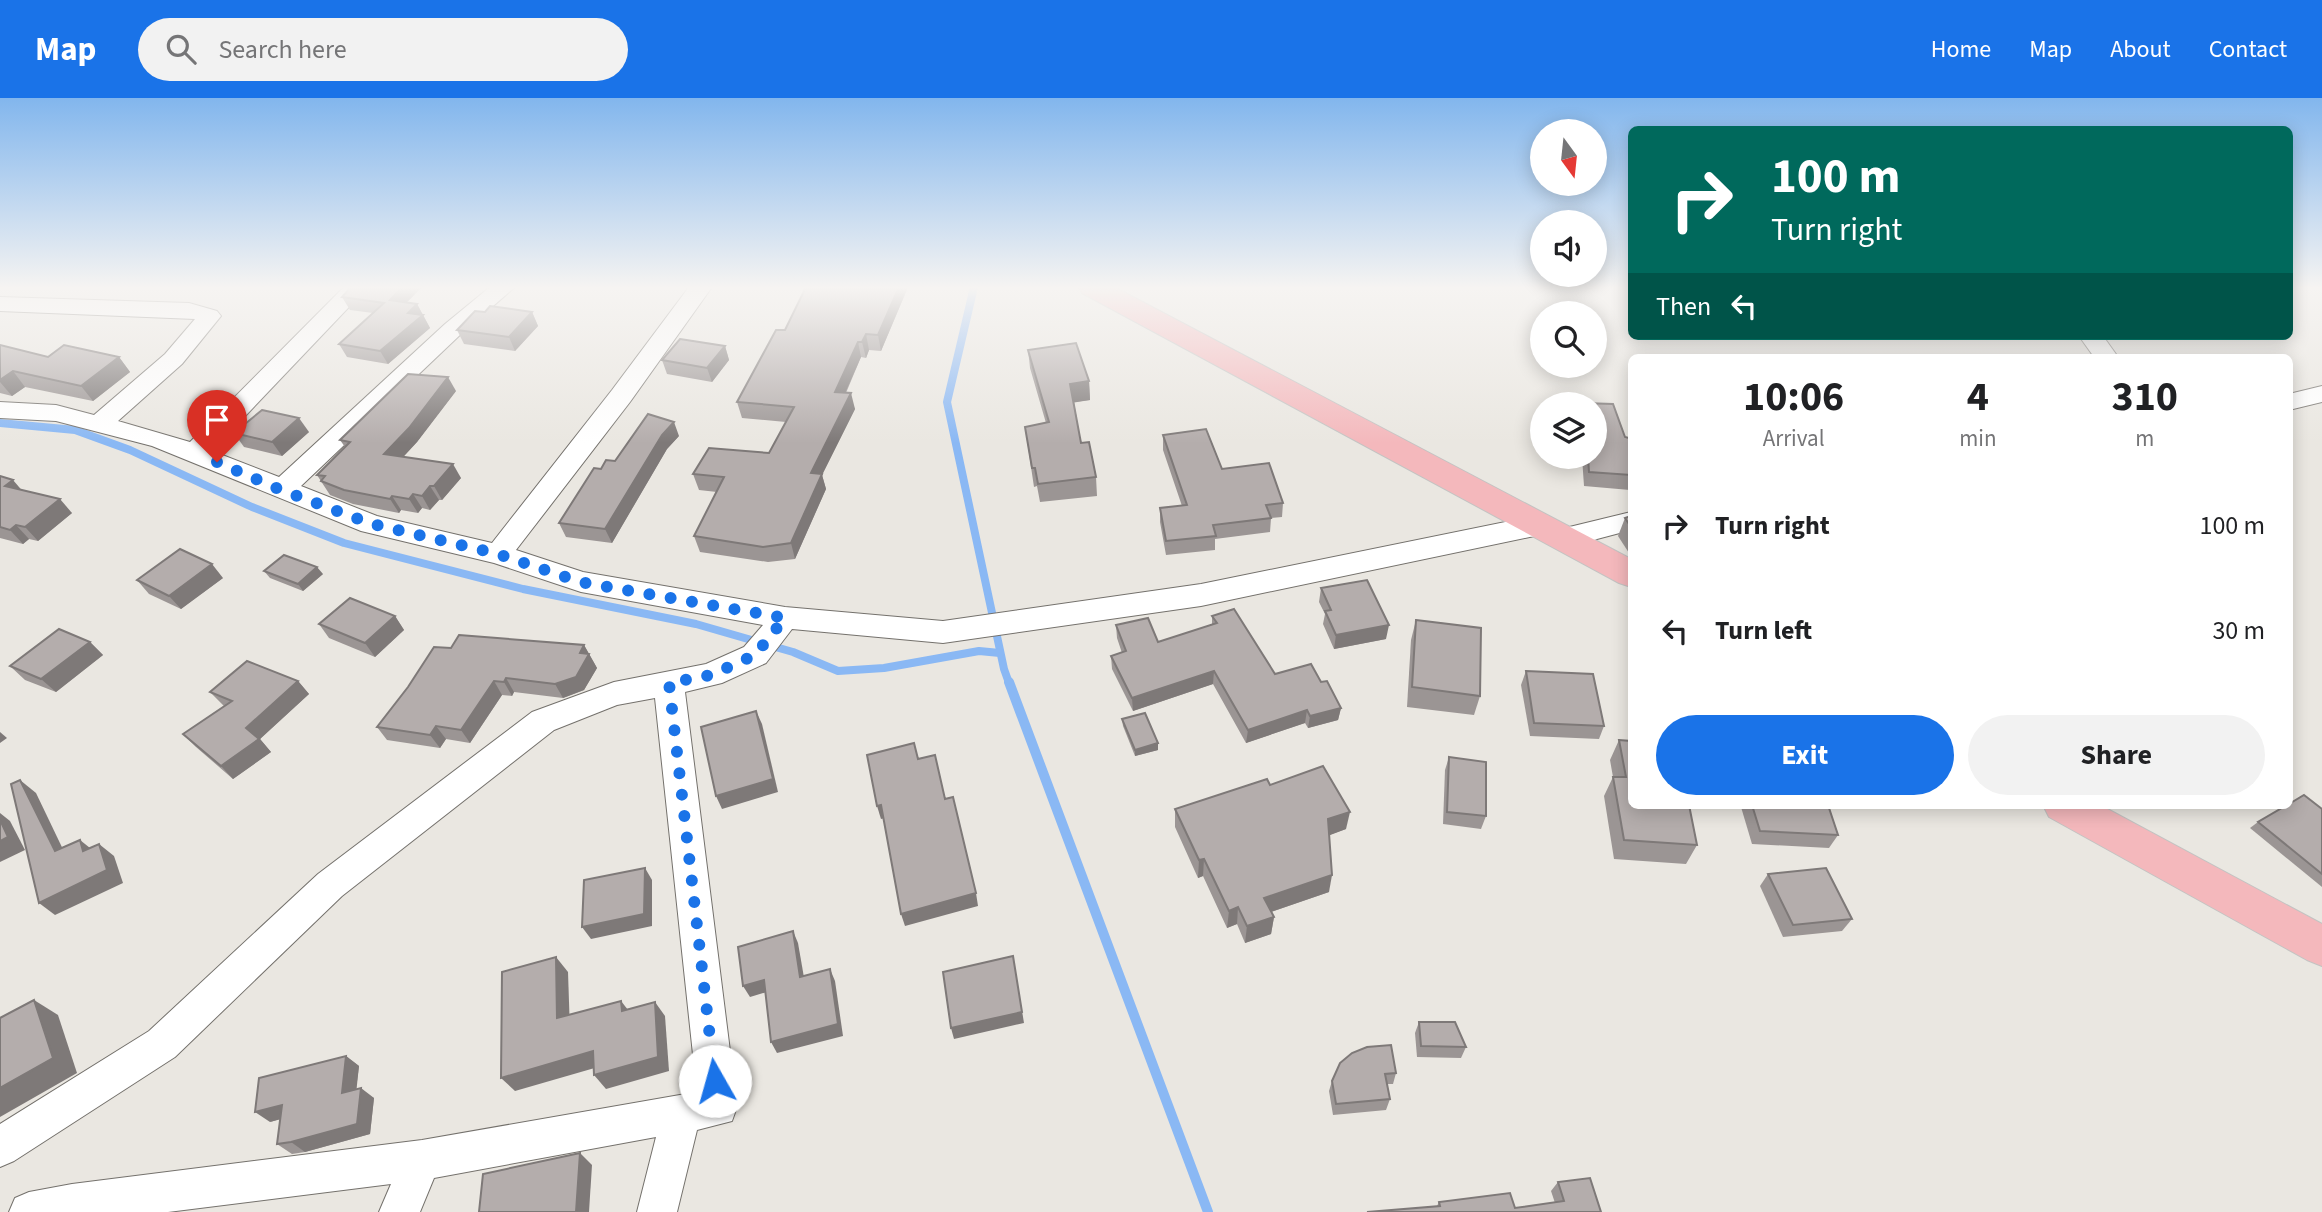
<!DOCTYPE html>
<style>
:root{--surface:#fff;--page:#f2f2f2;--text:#202124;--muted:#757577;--accent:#1a73e8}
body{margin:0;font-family:"Source Sans 3",sans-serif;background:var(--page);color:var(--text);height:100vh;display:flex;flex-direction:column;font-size:26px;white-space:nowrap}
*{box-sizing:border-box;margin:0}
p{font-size:23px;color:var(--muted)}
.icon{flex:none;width:38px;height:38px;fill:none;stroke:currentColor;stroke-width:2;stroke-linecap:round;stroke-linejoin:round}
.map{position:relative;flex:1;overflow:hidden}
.details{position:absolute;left:1628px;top:256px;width:665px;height:455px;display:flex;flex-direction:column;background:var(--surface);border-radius:10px;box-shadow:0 4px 18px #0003}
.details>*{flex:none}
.hud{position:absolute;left:1628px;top:28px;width:665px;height:214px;border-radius:10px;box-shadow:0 4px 18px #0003;background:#00695c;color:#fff;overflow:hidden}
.needle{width:46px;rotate:165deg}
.fabs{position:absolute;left:1530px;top:21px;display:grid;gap:14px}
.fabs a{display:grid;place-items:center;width:77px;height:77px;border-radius:50%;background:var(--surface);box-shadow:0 4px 18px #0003;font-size:35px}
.pin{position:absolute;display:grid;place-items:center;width:60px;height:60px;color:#fff;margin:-72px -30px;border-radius:50% 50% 50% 0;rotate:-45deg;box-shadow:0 0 7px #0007}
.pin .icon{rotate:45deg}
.me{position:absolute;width:77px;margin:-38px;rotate:353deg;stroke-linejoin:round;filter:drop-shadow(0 0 5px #0008)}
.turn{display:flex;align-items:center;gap:24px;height:147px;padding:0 28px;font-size:32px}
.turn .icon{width:91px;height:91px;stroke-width:2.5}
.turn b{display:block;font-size:49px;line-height:60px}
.then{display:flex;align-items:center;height:66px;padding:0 28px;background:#0003;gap:14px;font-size:26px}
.eta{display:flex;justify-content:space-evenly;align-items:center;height:119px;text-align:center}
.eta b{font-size:42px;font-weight:700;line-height:49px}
.cta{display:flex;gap:14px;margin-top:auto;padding:14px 28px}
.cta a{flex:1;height:80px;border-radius:42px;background:var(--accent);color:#fff;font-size:28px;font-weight:700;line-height:80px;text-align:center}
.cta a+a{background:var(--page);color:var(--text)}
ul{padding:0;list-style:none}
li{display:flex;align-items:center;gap:21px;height:105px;padding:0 28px}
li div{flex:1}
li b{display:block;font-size:26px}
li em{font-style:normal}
header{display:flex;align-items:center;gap:42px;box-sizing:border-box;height:98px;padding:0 35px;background:var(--accent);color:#fff}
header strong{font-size:33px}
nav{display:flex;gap:38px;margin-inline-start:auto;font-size:24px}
.search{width:490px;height:63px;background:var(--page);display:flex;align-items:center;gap:18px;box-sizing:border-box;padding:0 24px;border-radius:38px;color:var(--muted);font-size:26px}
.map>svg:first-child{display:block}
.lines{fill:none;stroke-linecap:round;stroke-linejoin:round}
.stream-far1{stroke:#8ab8f4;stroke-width:8}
.stream{stroke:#8ab8f4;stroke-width:10}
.minor-casing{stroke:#74716c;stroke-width:2}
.major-casing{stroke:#c3c3c2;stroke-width:2}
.minor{fill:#fff;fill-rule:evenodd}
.major{fill:#f4b8bc;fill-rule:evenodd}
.wall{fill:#9b9594}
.shaded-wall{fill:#7e7978}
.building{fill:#b4adac;stroke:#7e7978;stroke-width:2}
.route{stroke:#1a73e8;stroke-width:12;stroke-dasharray:0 21.6}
</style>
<header>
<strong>Map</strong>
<div class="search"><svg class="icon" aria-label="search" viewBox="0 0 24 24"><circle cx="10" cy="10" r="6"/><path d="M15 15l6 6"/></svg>Search here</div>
<nav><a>Home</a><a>Map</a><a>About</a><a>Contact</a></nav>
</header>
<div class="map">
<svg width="2322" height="1114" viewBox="0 0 2322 1114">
<rect width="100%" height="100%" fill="#eae7e1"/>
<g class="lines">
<g class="stream-far1">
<polyline points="974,189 947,304 1004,571 1009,585"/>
<polyline points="0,325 75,332 130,352 252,409 344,445 523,491 696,526 793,554 838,573 884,570 979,553 1000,555"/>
</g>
<polyline class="stream" points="1009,584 1208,1114"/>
<defs>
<g id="minor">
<polygon points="344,189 368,189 212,353 279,379 445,226 490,189 515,189 461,236 301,388 377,418 492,445 612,292 689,189 712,189 630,304 516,452 583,474 785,509 943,523 1201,486 1539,417 1549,420 1553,427 1549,434 1539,437 1201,508 943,545 792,531 766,565 722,585 685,594 737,1009 732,1023 697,1032 677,1114 637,1114 656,1039 434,1080 420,1114 379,1114 391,1086 168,1114 9,1114 15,1100 29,1094 72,1086 422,1042 697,994 655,600 617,607 554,632 342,798 175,959 14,1063 0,1069 0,1026 149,933 318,776 532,614 614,584 706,566 744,549 763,527 581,494 494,465 361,433 152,348 56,323 0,320 0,304 56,307 94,317 165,256 195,221 0,213 0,199 189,205 217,213 221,218 182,266 118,323 190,344"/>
<polygon points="2079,238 2103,238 2118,259 2094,259"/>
<polygon points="2322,288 2322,304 2289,312 2289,296"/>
<polygon points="1631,414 1631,432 1563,450 1553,447 1549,440 1553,433"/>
</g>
<g id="major">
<polygon points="1078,189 1114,189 1631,461 1631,489 1619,485 1082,195"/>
<polygon points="2043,707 2100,707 2322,826 2322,868 2307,862 2049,719"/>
</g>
</defs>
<use href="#minor" class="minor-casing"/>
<use href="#major" class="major-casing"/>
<use href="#minor" class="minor"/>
<use href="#major" class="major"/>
</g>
<g class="wall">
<polygon points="422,189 407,204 417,206 430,230 388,266 347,259 339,246 373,215 350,212 342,199"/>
<polygon points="908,189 881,253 869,252 866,260 861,259 846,295 855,311 822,377 826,391 795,461 768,464 700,454 694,438 717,394 699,392 693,376 769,355 786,324 742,320 737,304 785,232"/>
<polygon points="485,214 532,214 538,228 515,253 464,246 457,232"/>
<polygon points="0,247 48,259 119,259 130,274 93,303 25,289 12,298 0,295"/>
<polygon points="725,248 729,262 712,284 667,276 662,262"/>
<polygon points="1028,252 1089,283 1090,302 1074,304 1081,345 1096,379 1097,398 1040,404 1037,388 1034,389 1025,329 1046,325 1030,270"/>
<polygon points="456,293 417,344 403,359 461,380 442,402 439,402 430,412 422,410 418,415 401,412 399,415 353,406 330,397 317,377 345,349 340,342"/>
<polygon points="309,334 282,358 244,349 234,335"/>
<polygon points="1163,337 1283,405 1282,419 1271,420 1270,434 1215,441 1215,452 1166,457 1160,424 1160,410 1182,408 1163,352"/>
<polygon points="679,338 667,351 612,445 566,439 559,425 601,371 615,363"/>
<polygon points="1625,339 1631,352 1631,388 1630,392 1584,388 1582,359 1594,359"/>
<polygon points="0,378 21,392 72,415 38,443 29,441 23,446 0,440"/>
<polygon points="1631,418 1631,455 1629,455 1618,438 1625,420"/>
<polygon points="264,473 323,476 303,493 270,480"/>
<polygon points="223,480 181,511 149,496 137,482"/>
<polygon points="1321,490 1386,541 1334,551 1323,526 1325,516 1319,504"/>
<polygon points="395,518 404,532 375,559 329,540 319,526"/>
<polygon points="1212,518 1275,576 1321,584 1341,610 1338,622 1308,630 1305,625 1246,645 1213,586 1133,613 1112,571 1111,558 1122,555 1117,540 1116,527 1158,544 1212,527"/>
<polygon points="1416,522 1480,598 1474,617 1407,609 1411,542"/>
<polygon points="90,544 103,557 56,594 25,582 10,568"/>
<polygon points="584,547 597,570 584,592 563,600 514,594 512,598 502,597 470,645 446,641 440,650 387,642 377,629 451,550"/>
<polygon points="1526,573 1604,628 1599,641 1530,638 1521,587"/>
<polygon points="298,583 309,596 260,641 271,654 233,681 196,649 183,636 224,608 210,594"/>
<polygon points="1122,621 1158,652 1135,658 1123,628"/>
<polygon points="1619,642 1697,747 1686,766 1614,761 1604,698 1613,679 1610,662"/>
<polygon points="1449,659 1486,718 1481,731 1443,726 1445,672"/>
<polygon points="1270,687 1346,731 1329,737 1329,794 1271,814 1274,819 1271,836 1245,845 1237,826 1227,830 1203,778 1198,780 1175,729 1175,711"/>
<polygon points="1743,707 1828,707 1838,737 1829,750 1752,746 1741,709"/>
<polygon points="2322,711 2322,789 2250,730 2258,724"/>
<polygon points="1768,776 1852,821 1842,833 1783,839 1760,788"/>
<polygon points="1419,924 1466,949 1461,960 1417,959 1415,935"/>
<polygon points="1352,955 1396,975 1393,986 1387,986 1390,1001 1386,1012 1333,1017 1329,993 1332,983"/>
<polygon points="346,958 359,968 356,991 374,1000 370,1036 305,1054 292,1056 277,1046 280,1021 270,1024"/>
<polygon points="1558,1084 1601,1114 1437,1108 1439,1104 1515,1110 1555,1105 1551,1093"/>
</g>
<g class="shaded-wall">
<polygon points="402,189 422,189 397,214 390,202"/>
<polygon points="899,189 908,189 881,253 878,237"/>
<polygon points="417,206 430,230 388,266 380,253 408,215"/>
<polygon points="532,214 538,228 515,253 509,239"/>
<polygon points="866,236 869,252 866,260 862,244"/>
<polygon points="858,244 861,259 839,309 835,294"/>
<polygon points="725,248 729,262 712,284 707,270"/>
<polygon points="119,259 130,274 93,303 81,288"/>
<polygon points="13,273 25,289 12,298 0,284 0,282"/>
<polygon points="448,279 456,293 417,344 393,370 384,356"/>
<polygon points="1089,283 1090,302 1071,305 1070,286"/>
<polygon points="851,295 855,311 822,377 826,391 795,461 791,445 811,375"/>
<polygon points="299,320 309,334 282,358 272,344"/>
<polygon points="674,324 679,338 667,351 612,445 605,431 662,337"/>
<polygon points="453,366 461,380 442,402 434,388"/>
<polygon points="13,382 25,396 5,388"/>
<polygon points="430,388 439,402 430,412 422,398"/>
<polygon points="413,396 422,410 418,415 409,401"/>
<polygon points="392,398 401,412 399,415 390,401"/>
<polygon points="60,401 72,415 38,443 25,429"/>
<polygon points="16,427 29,441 23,446 10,432"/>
<polygon points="212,466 223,480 181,511 169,498"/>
<polygon points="317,469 323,476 303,493 298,486"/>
<polygon points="395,518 404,532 375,559 365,545"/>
<polygon points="1389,527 1386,541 1334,551 1336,537"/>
<polygon points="90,544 103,557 56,594 41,581"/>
<polygon points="584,547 597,570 584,592 563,600 555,586 580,555"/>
<polygon points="1214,573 1213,586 1133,613 1132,600"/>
<polygon points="506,580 514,594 512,598 504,584"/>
<polygon points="298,583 309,596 260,641 271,654 233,681 221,668 246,630"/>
<polygon points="494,583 502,597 470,645 461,632"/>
<polygon points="1341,610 1338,622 1308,630 1310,618"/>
<polygon points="1307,612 1305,625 1246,645 1248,632"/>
<polygon points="756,613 762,626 778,694 722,711 716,698"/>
<polygon points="436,628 446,641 440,650 430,637"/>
<polygon points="0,634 7,640 0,645"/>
<polygon points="1158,645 1158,652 1135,658 1135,652"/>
<polygon points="20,682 36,695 70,766 55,753"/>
<polygon points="881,707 885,720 881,721 877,708"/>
<polygon points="1350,714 1346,731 1325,739 1328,721"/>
<polygon points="0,715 10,723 25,752 0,764"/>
<polygon points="80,742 95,754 83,753"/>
<polygon points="99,746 114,758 123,785 55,817 39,805"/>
<polygon points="1204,761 1203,778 1198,780 1199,762"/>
<polygon points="645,770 652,782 652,828 591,841 582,829"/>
<polygon points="1332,777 1329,794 1262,817 1264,800"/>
<polygon points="976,795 978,808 905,828 901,816"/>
<polygon points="1238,809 1237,826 1227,830 1229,813"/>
<polygon points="1274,819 1271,836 1245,845 1247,828"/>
<polygon points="793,833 798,845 806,891 800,879"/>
<polygon points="1013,858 1024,925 954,941 951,930"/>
<polygon points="556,859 568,874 570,934 557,920"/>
<polygon points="830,871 835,883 843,938 777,955 771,944"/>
<polygon points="764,882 770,893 750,899 743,888"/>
<polygon points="34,902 58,917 77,975 0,1019 0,990"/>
<polygon points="621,903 632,917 622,913"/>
<polygon points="655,904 665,918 669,973 606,991 594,977"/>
<polygon points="593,953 605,967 515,993 501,980"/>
<polygon points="346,958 359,968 355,1005 342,995"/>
<polygon points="361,990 374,1000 370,1036 305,1054 291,1044"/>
<polygon points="282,1007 296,1017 270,1024 255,1014"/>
<polygon points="580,1055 592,1067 589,1114 576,1114"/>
</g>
<g class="building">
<polygon points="351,189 402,189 390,202 417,206 408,215 423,217 380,253 339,246 384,205 342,199"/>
<polygon points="806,189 899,189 878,237 866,236 862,244 858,244 835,294 851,295 811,375 822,376 791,445 763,449 694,438 724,379 693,376 709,350 769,355 794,309 737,304 776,232 785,232"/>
<polygon points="490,208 532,214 509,239 457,232 475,213 485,214"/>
<polygon points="680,241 725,248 707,270 662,262"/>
<polygon points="1076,245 1089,283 1070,286 1081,345 1089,344 1096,379 1038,386 1035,370 1032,370 1025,329 1049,324 1028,252"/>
<polygon points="0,247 48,259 64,247 119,259 81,288 13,273 0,282"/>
<polygon points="408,276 448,279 409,330 384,356 453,366 434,388 430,388 422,398 413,396 409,401 392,398 390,401 344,392 321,383 325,378 317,377 350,344 340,342"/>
<polygon points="1583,305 1613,306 1625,339 1629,340 1631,352 1631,377 1589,374 1588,359 1594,359 1594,306 1583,306"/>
<polygon points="262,312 299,320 272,344 234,335"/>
<polygon points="648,316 674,324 662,337 605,431 559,425 594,370 601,371 606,362 615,363"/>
<polygon points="1206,331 1222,371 1269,365 1283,405 1266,407 1271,420 1213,427 1216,438 1166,443 1160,410 1187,407 1163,337"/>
<polygon points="0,378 13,382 5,388 60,401 25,429 16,427 10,432 0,429"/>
<polygon points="1631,418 1631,429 1625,420"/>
<polygon points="180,451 212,466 169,498 137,482"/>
<polygon points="284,457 317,469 298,486 264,473"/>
<polygon points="1367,482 1389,527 1336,537 1325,513 1331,512 1321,490"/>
<polygon points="350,500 395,518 365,545 319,526"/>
<polygon points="1234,511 1275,576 1311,566 1321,584 1327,583 1341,610 1310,618 1307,612 1248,632 1214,573 1132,600 1111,558 1126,553 1116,527 1148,520 1158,544 1217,525 1212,518"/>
<polygon points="1416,522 1481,530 1480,598 1412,589"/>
<polygon points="59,531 90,544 41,581 10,568"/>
<polygon points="459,537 584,547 580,555 589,556 576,579 555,586 506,580 504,584 494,583 461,632 436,628 430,637 377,629 408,589 434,549 451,550"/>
<polygon points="247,563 298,583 246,630 259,641 221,668 183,636 232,603 210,594"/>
<polygon points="1526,573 1593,576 1604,628 1534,625"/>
<polygon points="756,613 773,681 716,698 701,629"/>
<polygon points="1145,615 1158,645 1135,652 1122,621"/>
<polygon points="1619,642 1631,643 1631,707 1689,707 1697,747 1624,742 1613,679 1626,679"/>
<polygon points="914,645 918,661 935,657 945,701 953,699 976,795 901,816 881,707 877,708 867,657"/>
<polygon points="1449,659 1486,664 1486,718 1447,714"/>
<polygon points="1323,668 1350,714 1328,721 1332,777 1264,800 1274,819 1247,828 1238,809 1229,813 1204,761 1199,762 1175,711 1267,681 1270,687"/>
<polygon points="20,682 55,753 80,742 83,753 99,746 107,772 39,805 11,686"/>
<polygon points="2304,697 2322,711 2322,776 2258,724 2287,707 2289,707 2289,706"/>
<polygon points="1752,707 1828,707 1838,737 1760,733"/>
<polygon points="0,722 8,739 0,743"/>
<polygon points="645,770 644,816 582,829 584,782"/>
<polygon points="1826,770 1852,821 1793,827 1768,776"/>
<polygon points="793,833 800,879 830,871 838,926 771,944 764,882 743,888 738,849"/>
<polygon points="1013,858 1022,914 951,930 943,874"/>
<polygon points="556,859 557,920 621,903 622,913 655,904 658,959 594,977 593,953 501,980 502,874"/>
<polygon points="34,902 53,960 0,990 0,920"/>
<polygon points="1419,924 1455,924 1466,949 1421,948"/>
<polygon points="1391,947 1396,975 1385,976 1390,1001 1336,1006 1332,983 1340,965 1352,955 1367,949"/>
<polygon points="346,958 342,995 361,990 357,1026 291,1044 277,1046 282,1007 255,1014 259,980"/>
<polygon points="580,1055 576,1114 479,1114 483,1076"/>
<polygon points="1590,1080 1601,1114 1367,1114 1440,1108 1439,1104 1510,1095 1515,1110 1564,1103 1558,1084"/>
</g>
<linearGradient id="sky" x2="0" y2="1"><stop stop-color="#82b6ed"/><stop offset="0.55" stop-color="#f6f4f2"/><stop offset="1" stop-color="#f6f4f2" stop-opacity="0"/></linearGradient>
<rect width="2322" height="345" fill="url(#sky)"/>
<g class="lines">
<polyline class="route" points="217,364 281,392 372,426 498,456 580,484 785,520 755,557 711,577 669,585 715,983"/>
</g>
</svg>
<div class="fabs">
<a><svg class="needle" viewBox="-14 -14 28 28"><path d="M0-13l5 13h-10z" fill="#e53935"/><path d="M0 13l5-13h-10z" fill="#757577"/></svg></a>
<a><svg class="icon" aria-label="sound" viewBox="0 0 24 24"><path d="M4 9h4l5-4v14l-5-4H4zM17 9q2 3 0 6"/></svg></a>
<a><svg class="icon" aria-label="search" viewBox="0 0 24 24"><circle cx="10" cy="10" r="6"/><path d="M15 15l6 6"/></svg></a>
<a><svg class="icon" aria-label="layers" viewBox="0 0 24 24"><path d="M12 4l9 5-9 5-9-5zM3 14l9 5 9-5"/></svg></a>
</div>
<div class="pin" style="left:217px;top:364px;background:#d93025"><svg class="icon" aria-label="arrive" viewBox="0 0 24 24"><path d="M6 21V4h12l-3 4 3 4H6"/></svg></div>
<svg class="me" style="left:715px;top:983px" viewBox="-20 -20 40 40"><circle r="19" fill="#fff"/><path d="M0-13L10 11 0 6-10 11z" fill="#1a73e8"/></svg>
<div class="hud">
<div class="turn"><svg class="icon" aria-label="right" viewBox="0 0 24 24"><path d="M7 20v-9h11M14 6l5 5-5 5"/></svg><div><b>100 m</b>Turn right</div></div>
<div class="then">Then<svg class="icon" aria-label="left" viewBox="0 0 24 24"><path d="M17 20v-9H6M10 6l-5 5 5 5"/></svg></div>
</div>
<section class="details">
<div class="eta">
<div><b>10:06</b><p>Arrival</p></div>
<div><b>4</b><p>min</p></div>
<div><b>310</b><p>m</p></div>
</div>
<ul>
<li><svg class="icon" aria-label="right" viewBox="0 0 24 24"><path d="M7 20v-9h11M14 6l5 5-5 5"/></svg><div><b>Turn right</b></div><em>100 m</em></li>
<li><svg class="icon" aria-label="left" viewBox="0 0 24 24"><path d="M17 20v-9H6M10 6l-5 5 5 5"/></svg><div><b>Turn left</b></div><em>30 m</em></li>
</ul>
<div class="cta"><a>Exit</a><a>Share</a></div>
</section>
</div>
